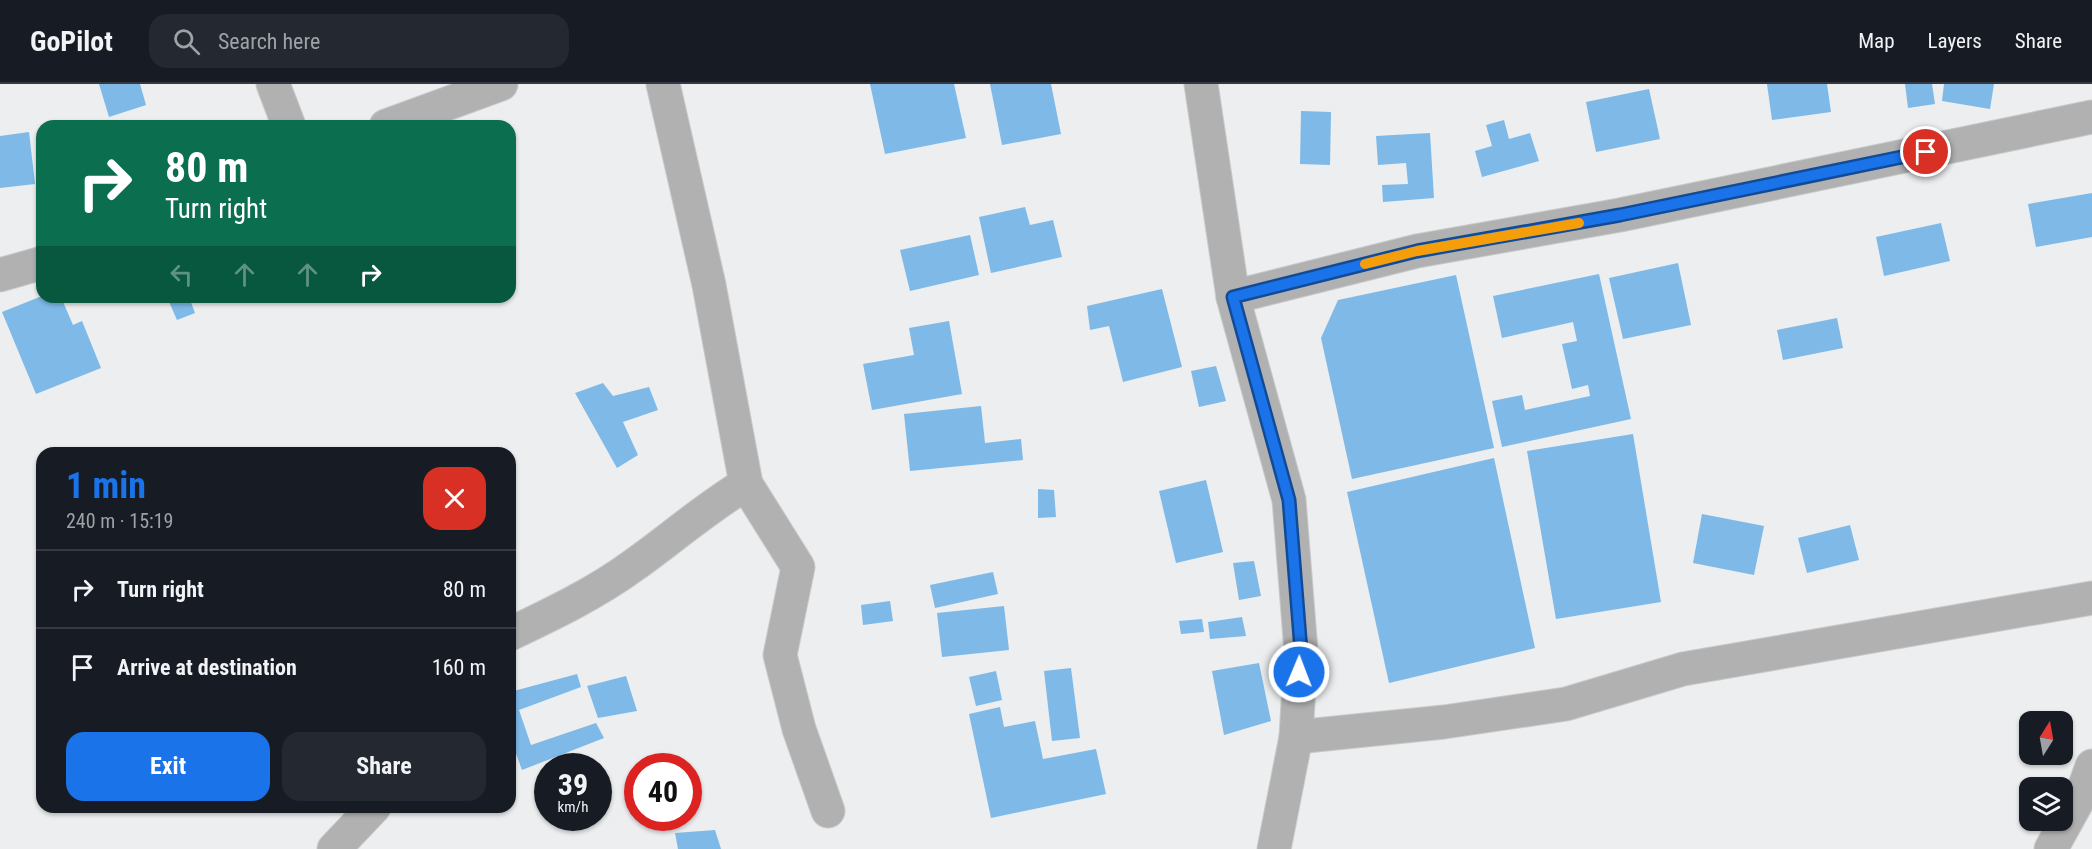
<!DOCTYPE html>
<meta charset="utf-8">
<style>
:root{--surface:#171b24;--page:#242831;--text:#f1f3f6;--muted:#9ea1a6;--line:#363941;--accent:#1a73e8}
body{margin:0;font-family:"Roboto Condensed",sans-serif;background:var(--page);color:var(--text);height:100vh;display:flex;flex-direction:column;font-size:22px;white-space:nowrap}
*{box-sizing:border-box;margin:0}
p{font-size:20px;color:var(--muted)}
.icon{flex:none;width:33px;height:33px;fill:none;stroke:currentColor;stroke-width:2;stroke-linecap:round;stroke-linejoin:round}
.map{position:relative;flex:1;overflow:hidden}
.side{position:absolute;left:36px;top:363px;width:480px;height:366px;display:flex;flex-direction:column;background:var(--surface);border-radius:18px;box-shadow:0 2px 4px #0004}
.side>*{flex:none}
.hud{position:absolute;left:36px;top:36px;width:480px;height:183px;border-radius:18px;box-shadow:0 2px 4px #0004;background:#0b6e4f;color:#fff;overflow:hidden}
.needle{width:39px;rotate:11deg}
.buttons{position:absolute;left:2019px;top:627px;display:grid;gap:12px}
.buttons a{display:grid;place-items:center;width:54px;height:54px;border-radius:12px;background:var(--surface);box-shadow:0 2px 4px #0004;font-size:30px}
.speed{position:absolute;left:534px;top:669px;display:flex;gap:12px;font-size:30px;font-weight:700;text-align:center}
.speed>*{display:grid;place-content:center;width:78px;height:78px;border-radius:50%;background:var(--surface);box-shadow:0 2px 4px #0004;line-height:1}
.speed small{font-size:15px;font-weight:400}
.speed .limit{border:9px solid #d22;background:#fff;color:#111}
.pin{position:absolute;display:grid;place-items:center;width:51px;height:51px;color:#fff;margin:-26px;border:3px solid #fff;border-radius:50%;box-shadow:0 2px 6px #0007}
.me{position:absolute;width:66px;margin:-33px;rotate:1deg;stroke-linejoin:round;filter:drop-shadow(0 0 4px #0008)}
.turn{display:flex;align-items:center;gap:21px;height:126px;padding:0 30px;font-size:27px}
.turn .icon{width:78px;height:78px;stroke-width:2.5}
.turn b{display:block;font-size:42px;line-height:51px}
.lanes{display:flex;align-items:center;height:57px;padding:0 30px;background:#0003;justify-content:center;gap:30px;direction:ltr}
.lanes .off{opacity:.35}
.round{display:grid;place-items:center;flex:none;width:63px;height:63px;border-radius:18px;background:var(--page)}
.headline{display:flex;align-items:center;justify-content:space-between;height:102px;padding:0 30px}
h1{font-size:36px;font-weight:700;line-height:45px;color:var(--accent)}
.primary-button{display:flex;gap:12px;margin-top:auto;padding:12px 30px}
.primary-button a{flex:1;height:69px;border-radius:18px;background:var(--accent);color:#fff;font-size:24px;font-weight:700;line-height:69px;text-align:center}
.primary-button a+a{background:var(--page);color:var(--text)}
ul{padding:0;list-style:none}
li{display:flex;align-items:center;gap:18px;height:78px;padding:0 30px;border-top:2px solid var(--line)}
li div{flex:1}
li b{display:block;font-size:22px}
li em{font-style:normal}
header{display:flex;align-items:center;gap:36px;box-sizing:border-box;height:84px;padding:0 30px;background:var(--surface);border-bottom:2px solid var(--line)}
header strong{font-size:28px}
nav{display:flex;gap:33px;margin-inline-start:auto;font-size:21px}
.search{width:420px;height:54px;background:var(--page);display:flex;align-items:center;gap:15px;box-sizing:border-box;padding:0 21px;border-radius:18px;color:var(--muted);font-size:22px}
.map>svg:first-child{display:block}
.building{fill:#7eb9e8}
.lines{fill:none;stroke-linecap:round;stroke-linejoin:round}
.minor-casing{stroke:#c9cacb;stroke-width:35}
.minor{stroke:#b2b1b1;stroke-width:33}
.route-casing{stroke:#114b97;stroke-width:15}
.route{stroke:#1a73e8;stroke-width:10}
.slow{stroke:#f59e0b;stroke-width:10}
</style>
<header>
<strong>GoPilot</strong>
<div class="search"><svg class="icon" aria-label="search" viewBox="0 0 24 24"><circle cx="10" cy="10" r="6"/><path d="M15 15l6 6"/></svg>Search here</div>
<nav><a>Map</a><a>Layers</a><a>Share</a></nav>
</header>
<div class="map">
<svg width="2092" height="765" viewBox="0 0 2092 765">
<rect width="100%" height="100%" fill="#eceeef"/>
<g class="building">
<polygon points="99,0 140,0 146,21 109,33"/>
<polygon points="870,0 954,0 966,54 885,70"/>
<polygon points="990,0 1051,0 1061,50 1002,61"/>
<polygon points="1767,0 1827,0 1831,28 1772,36"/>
<polygon points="1905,0 1932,0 1935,20 1908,24"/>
<polygon points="1944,0 1994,0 1990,25 1942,17"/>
<polygon points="1649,5 1660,55 1596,68 1586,18"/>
<polygon points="1301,27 1331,28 1330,81 1300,80"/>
<polygon points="1504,36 1509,55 1530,49 1539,77 1482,93 1475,67 1492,62 1486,41"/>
<polygon points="29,48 35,100 0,104 0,52"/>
<polygon points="1430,49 1434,114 1383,118 1382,101 1408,100 1406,79 1378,81 1376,52"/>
<polygon points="2092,109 2092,153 2036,163 2028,120"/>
<polygon points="1025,123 1030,141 1053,136 1062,173 991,189 979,133"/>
<polygon points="1941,139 1950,177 1884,192 1876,153"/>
<polygon points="970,151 979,191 910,207 900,166"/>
<polygon points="1678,179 1691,241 1623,255 1609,194"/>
<polygon points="1599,190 1631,335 1502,363 1492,317 1522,311 1525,326 1590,312 1588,301 1572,305 1562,260 1577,257 1573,238 1502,254 1493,212"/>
<polygon points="1456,191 1494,364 1352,395 1321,254 1338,216"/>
<polygon points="1162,205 1182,283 1123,298 1109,242 1090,246 1087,222"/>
<polygon points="42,212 61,213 73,241 82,237 101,284 36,310 2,228"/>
<polygon points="167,213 189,213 195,229 177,236"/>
<polygon points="1837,234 1843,264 1783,276 1777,246"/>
<polygon points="949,237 962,310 872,326 863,280 914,271 909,244"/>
<polygon points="1216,282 1226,317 1199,323 1191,287"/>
<polygon points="603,299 613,312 649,303 658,326 623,338 638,371 617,384 575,309"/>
<polygon points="981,322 985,359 1021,355 1023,376 910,387 904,330"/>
<polygon points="1633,350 1661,518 1556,535 1527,367"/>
<polygon points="1494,374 1535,564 1389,599 1347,408"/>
<polygon points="1206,396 1223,468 1176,479 1159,407"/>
<polygon points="1038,405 1054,406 1056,433 1038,434"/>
<polygon points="1702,430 1764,442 1754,491 1693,479"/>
<polygon points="1850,441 1859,476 1807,489 1798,454"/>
<polygon points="1254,477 1261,512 1239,516 1233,479"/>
<polygon points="993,488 998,510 935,524 930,501"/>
<polygon points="890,517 893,537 863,541 861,521"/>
<polygon points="1004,522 1009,566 942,573 937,529"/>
<polygon points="1242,533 1246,552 1210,555 1208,538"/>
<polygon points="1202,535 1204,548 1181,550 1179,537"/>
<polygon points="1259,579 1271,637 1224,651 1212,587"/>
<polygon points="1071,584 1080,654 1052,657 1044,587"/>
<polygon points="996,587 1002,616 976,622 969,593"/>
<polygon points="577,590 581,603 519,626 531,661 596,639 604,654 522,686 510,653 510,608"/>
<polygon points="626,592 637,627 598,634 587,602"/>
<polygon points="1000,623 1004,643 1035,637 1043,675 1096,665 1106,710 991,734 969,630"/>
<polygon points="715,746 721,765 678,765 675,749"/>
</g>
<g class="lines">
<defs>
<g id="minor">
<polyline points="273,0 289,42"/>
<polyline points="663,0 709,201 746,400 798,483 780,571 799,645 828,727"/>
<polyline points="1201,0 1233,213 1289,416 1301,567 1296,653 1274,765"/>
<polyline points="386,42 501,0"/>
<polyline points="0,191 42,179"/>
<polyline points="1233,213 1417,167 1620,131 2092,33"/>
<path d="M510 550C552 530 596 509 634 481 672 454 706 424 746 400"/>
<polyline points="1296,653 1444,638 1566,620 1683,585 2092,514"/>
<polyline points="334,765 374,723"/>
<polyline points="2051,765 2083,707 2092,682"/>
</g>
</defs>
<use href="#minor" class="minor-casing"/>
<use href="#minor" class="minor"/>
</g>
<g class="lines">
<defs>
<polyline id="route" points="1299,588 1301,567 1289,416 1233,213 1417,167 1620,131 1926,68"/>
</defs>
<use href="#route" class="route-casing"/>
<use href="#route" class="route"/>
<polyline class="slow" points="1365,180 1417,167 1579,139"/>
</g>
</svg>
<div class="buttons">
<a><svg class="needle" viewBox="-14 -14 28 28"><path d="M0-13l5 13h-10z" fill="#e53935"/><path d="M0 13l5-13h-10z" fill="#9ea1a6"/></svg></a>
<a><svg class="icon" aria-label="layers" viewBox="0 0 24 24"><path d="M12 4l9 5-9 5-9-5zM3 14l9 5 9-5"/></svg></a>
</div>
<div class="speed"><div>39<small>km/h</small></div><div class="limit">40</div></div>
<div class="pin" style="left:1926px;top:68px;background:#d93025"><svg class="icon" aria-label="arrive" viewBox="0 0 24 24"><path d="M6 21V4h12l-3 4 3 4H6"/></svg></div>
<svg class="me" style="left:1299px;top:588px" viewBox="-20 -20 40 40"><circle r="17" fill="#1a73e8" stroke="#fff" stroke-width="3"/><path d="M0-11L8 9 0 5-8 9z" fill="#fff"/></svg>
<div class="hud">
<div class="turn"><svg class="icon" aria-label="right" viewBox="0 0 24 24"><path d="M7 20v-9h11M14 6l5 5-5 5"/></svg><div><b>80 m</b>Turn right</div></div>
<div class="lanes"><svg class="icon off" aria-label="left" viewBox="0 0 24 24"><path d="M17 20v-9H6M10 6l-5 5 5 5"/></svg><svg class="icon off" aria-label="ahead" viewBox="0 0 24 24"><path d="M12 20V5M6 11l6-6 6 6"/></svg><svg class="icon off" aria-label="ahead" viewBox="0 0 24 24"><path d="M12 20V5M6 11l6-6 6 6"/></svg><svg class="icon" aria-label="right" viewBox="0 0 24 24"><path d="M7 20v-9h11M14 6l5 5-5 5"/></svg></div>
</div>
<section class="side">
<div class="headline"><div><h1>1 min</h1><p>240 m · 15:19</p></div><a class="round" style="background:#d93025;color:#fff"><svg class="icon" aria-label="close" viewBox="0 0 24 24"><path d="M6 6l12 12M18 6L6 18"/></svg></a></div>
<ul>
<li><svg class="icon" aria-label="right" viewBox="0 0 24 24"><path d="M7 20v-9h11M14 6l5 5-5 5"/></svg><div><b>Turn right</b></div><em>80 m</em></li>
<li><svg class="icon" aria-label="arrive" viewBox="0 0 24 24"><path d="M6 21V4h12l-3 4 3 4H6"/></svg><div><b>Arrive at destination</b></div><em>160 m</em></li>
</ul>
<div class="primary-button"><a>Exit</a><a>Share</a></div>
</section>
</div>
